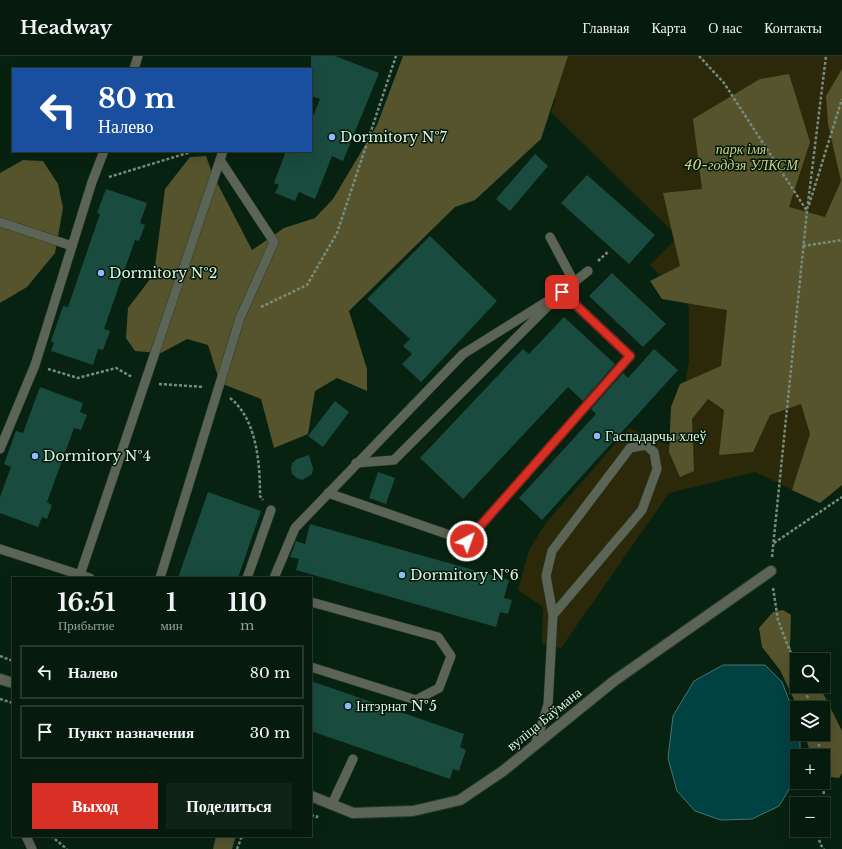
<!DOCTYPE html>
<html lang="ru">
<meta charset="utf-8">
<style>
:root{--surface:#061a0d;--page:#0f2316;--text:#f1f3f6;--muted:#98a19d;--line:#27382e;--accent:#d93025}
body{margin:0;font-family:"Libre Baskerville",serif;background:var(--page);color:var(--text);height:100vh;display:flex;flex-direction:column;font-size:15px;white-space:nowrap}
*{box-sizing:border-box;margin:0}
p{font-size:13px;color:var(--muted)}
.icon{flex:none;width:22px;height:22px;fill:none;stroke:currentColor;stroke-width:2;stroke-linecap:round;stroke-linejoin:round}
.map{position:relative;flex:1;overflow:hidden}
.side{position:absolute;left:12px;top:521px;width:300px;height:260px;display:flex;flex-direction:column;background:var(--surface);border-radius:0px;box-shadow:0 4px 16px #0002,0 0 0 1px var(--line)}
.side>*{flex:none}
.hud{position:absolute;left:12px;top:12px;width:300px;height:84px;border-radius:0px;box-shadow:0 4px 16px #0002,0 0 0 1px var(--line);background:#1a4fa0;color:#fff;overflow:hidden}
.buttons{position:absolute;left:790px;top:597px;display:grid;gap:8px}
.buttons a{display:grid;place-items:center;width:40px;height:40px;border-radius:0px;background:var(--surface);box-shadow:0 4px 16px #0002,0 0 0 1px var(--line);font-size:20px}
.pin{position:absolute;display:grid;place-items:center;width:34px;height:34px;color:#fff;margin:-17px;border-radius:8px;box-shadow:0 2px 6px #0006}
.me{position:absolute;width:44px;margin:-22px;rotate:41deg;stroke-linejoin:round;filter:drop-shadow(0 0 3px #0008)}
.turn{display:flex;align-items:center;gap:14px;height:84px;padding:0 20px;font-size:18px}
.turn .icon{width:52px;height:52px;stroke-width:2.5}
.turn b{display:block;font-size:28px;line-height:34px}
.eta{display:flex;justify-content:space-evenly;align-items:center;height:68px;text-align:center}
.eta b{font-size:24px;font-weight:700;line-height:28px}
.button{display:flex;gap:8px;margin-top:auto;padding:8px 20px}
.button a{flex:1;height:46px;border-radius:0px;background:var(--accent);color:#fff;font-size:16px;font-weight:700;line-height:46px;text-align:center}
.button a+a{background:var(--page);color:var(--text)}
ul{padding:0;list-style:none}
li{display:flex;align-items:center;gap:12px;height:54px;margin:0 8px 6px;padding:0 12px;border:2px solid var(--line);border-radius:0px}
li div{flex:1}
li b{display:block;font-size:15px}
li em{font-style:normal}
header{display:flex;align-items:center;gap:24px;box-sizing:border-box;height:56px;padding:0 20px;background:var(--surface);border-bottom:1px solid var(--line)}
header strong{font-size:19px}
nav{display:flex;gap:22px;margin-inline-start:auto;font-size:14px}
.map>svg:first-child{display:block}
.green{fill:#2b290a}
.forest{fill:#55542d}
.water{fill:#004142;stroke:#447673}
.building{fill:#194b3f}
.lines{fill:none;stroke-linecap:round;stroke-linejoin:round}
.lane-casing{stroke:#273f2f;stroke-width:10}
.street-casing{stroke:#273f2f;stroke-width:12}
.path{stroke:#778c7d;stroke-width:2.5;stroke-dasharray:3 2;stroke-linecap:butt}
.lane{stroke:#5c6455;stroke-width:9}
.street{stroke:#5c6455;stroke-width:10}
.route-casing{stroke:#8d1f18;stroke-width:10}
.route{stroke:#d93025;stroke-width:7}
.poi-dot{fill:#93b7fd;stroke:#011908;stroke-width:1.5}
.labels{text-anchor:middle;stroke-width:3;stroke-linejoin:round;paint-order:stroke}
.poi-label{font-size:14px;fill:#e2f2e5;stroke:#011908;text-anchor:start}
.park-label{font-size:14px;font-style:italic;fill:#cfce8a;stroke:#011908}
.street-label{font-size:14px;fill:#e2f2e5;stroke:#011908}
</style>
<header>
<strong>Headway</strong>
<nav><a>Главная</a><a>Карта</a><a>О нас</a><a>Контакты</a></nav>
</header>
<div class="map">
<svg width="842" height="793" viewBox="0 0 842 793">
<rect width="100%" height="100%" fill="#082211"/>
<polygon class="green" points="448,0 842,0 842,429 820,447 755,416 669,437 561,592 542,588 543,551 518,534 529,494 545,468 629,372 676,392 689,304 689,251 650,209 678,181 551,56 556,43"/>
<g class="forest">
<polygon points="403,0 568,0 541,83 475,144 455,151 349,255 367,313 367,335 337,322 315,335 308,378 274,392 261,343 220,327 208,289 187,283 161,297 135,295 126,282 128,252 154,218 165,133 190,101 206,100 212,117 252,194 284,172 315,162 333,143 377,69"/>
<polygon points="842,13 842,429 820,447 792,434 810,378 801,348 770,359 753,396 719,399 724,354 708,343 692,363 694,415 680,421 669,396 671,351 680,328 721,310 727,254 662,243 650,225 680,210 663,137 702,133 693,63 760,23 789,18 810,86 789,151 825,161 841,125 828,68 826,40"/>
<polygon points="23,104 43,105 58,128 63,152 55,197 27,231 0,247 0,117"/>
<polygon points="783,554 791,559 790,590 797,611 797,630 815,630 824,639 842,675 842,717 839,722 823,720 823,700 811,700 805,678 823,678 823,652 798,652 780,614 762,591 759,572 773,556"/>
<polygon points="216,780 236,780 232,793 213,793"/>
</g>
<polygon class="water" points="723,609 765,609 782,626 797,665 797,678 800,678 800,700 797,700 797,712 793,727 779,750 752,763 721,764 695,755 677,735 668,702 673,660 694,625"/>
<g class="building">
<polygon points="311,0 335,0 379,17 343,105 332,100 315,143 299,136 295,145 275,137 279,129 274,127 286,95 311,95 311,65 320,43 311,40"/>
<polygon points="535,98 548,110 510,155 496,143"/>
<polygon points="587,119 655,179 629,208 561,147"/>
<polygon points="106,133 147,147 140,167 145,169 139,185 135,184 104,273 110,275 103,294 98,293 93,309 51,295 54,287 51,285 63,250 68,251 100,158 97,157"/>
<polygon points="430,180 497,245 421,326 402,308 412,298 403,290 410,283 367,243"/>
<polygon points="612,217 666,268 643,291 589,240"/>
<polygon points="564,261 615,308 583,345 568,331 463,443 420,402 523,293 529,298"/>
<polygon points="654,293 678,314 542,464 519,442 596,358 591,353 623,317 628,322"/>
<polygon points="40,331 83,347 80,356 87,359 81,374 74,372 47,446 52,449 47,463 42,461 38,471 0,457 0,441 11,411 4,408 16,375 23,377"/>
<polygon points="335,345 349,356 323,391 308,380"/>
<polygon points="309,399 313,412 312,418 302,424 297,422 292,418 291,413 292,407 297,403"/>
<polygon points="378,416 395,422 386,448 369,442"/>
<polygon points="208,436 261,455 238,522 178,522"/>
<polygon points="310,468 509,524 504,542 512,544 508,558 500,556 496,571 296,514 299,503 290,501 296,485 305,488"/>
<polygon points="311,625 464,678 460,691 466,694 459,715 453,713 450,723 311,675"/>
</g>
<g class="lines">
<defs>
<g id="lane">
<polyline points="134,13 138,0"/>
<polyline points="0,166 72,190"/>
<polyline points="550,181 574,226"/>
<polyline points="0,393 35,309 92,126 104,95"/>
<polyline points="328,437 467,485 630,300 562,236 394,404 356,407"/>
<polyline points="0,493 90,522"/>
<polyline points="80,519 220,104"/>
<polyline points="160,522 240,262 274,186 220,104 223,95"/>
<polyline points="247,522 271,454"/>
<polyline points="274,522 295,472 463,298 562,236 588,215"/>
<polyline points="311,546 438,581 451,600 439,632 416,644 311,611"/>
<polyline points="535,689 548,649 553,559 642,454 657,413 654,396 646,389 630,392 552,495 546,520 553,559"/>
<polyline points="332,748 353,703"/>
<polyline points="26,780 32,793"/>
</g>
<g id="street">
<polyline points="0,623 13,627"/>
<polyline points="311,740 353,757 413,755 460,744 503,715 614,625 771,515"/>
</g>
</defs>
<use href="#lane" class="lane-casing"/>
<use href="#street" class="street-casing"/>
<g class="path">
<polyline points="699,0 724,27 807,155"/>
<polyline points="109,121 194,95"/>
<polyline points="809,149 842,43"/>
<polyline points="803,190 842,184"/>
<polyline points="598,205 609,195"/>
<polyline points="261,251 307,229 337,177 396,0"/>
<polyline points="48,313 78,322 116,312 132,321"/>
<polyline points="159,328 204,331"/>
<path d="M230 342C257 363 260 408 260 440L263 444"/>
<polyline points="774,487 842,441"/>
<polyline points="772,501 807,155 826,0"/>
<polyline points="773,532 778,564 797,614"/>
<polyline points="0,600 13,605"/>
<polyline points="803,630 812,652"/>
<polyline points="0,643 13,647"/>
<polyline points="817,678 821,700"/>
<polyline points="822,748 825,728 823,713"/>
<polyline points="311,759 317,761 318,758"/>
<polyline points="818,774 820,788 824,793"/>
<polyline points="51,780 67,793"/>
<polyline points="237,793 242,780"/>
</g>
<use href="#lane" class="lane"/>
<use href="#street" class="street"/>
</g>
<g class="lines">
<defs>
<polyline id="route" points="467,485 630,300 562,236"/>
</defs>
<use href="#route" class="route-casing"/>
<use href="#route" class="route"/>
</g>
<g class="poi-dot">
<circle cx="332" cy="81" r="4"/>
<circle cx="101" cy="217" r="4"/>
<circle cx="597" cy="380" r="4"/>
<circle cx="35" cy="400" r="4"/>
<circle cx="402" cy="519" r="4"/>
<circle cx="348" cy="650" r="4"/>
</g>
<g class="labels">
<g class="poi-label">
<text x="340" y="86">Dormitory №7</text>
<text x="109" y="222">Dormitory №2</text>
<text x="605" y="385">Гаспадарчы хлеў</text>
<text x="43" y="405">Dormitory №4</text>
<text x="410" y="524">Dormitory №6</text>
<text x="356" y="655">Інтэрнат №5</text>
</g>
<g class="park-label">
<text x="741" y="98">парк імя<tspan x="741" dy="16">40-годдзя УЛКСМ</tspan></text>
</g>
<g class="street-label">
<text transform="translate(544 663) rotate(-39)" y="5">вуліца Баўмана</text>
</g>
</g>
</svg>
<div class="buttons">
<a><svg class="icon" aria-label="search" viewBox="0 0 24 24"><circle cx="10" cy="10" r="6"/><path d="M15 15l6 6"/></svg></a>
<a><svg class="icon" aria-label="layers" viewBox="0 0 24 24"><path d="M12 4l9 5-9 5-9-5zM3 14l9 5 9-5"/></svg></a>
<a>+</a>
<a>−</a>
</div>
<div class="pin" style="left:562px;top:236px;background:#d93025"><svg class="icon" aria-label="arrive" viewBox="0 0 24 24"><path d="M6 21V4h12l-3 4 3 4H6"/></svg></div>
<svg class="me" style="left:467px;top:485px" viewBox="-20 -20 40 40"><circle r="17" fill="#d93025" stroke="#fff" stroke-width="3"/><path d="M0-11L8 9 0 5-8 9z" fill="#fff"/></svg>
<div class="hud">
<div class="turn"><svg class="icon" aria-label="left" viewBox="0 0 24 24"><path d="M17 20v-9H6M10 6l-5 5 5 5"/></svg><div><b>80 m</b>Налево</div></div>
</div>
<section class="side">
<div class="eta">
<div><b>16:51</b><p>Прибытие</p></div>
<div><b>1</b><p>мин</p></div>
<div><b>110</b><p>m</p></div>
</div>
<ul>
<li><svg class="icon" aria-label="left" viewBox="0 0 24 24"><path d="M17 20v-9H6M10 6l-5 5 5 5"/></svg><div><b>Налево</b></div><em>80 m</em></li>
<li><svg class="icon" aria-label="arrive" viewBox="0 0 24 24"><path d="M6 21V4h12l-3 4 3 4H6"/></svg><div><b>Пункт назначения</b></div><em>30 m</em></li>
</ul>
<div class="button"><a>Выход</a><a>Поделиться</a></div>
</section>
</div>
